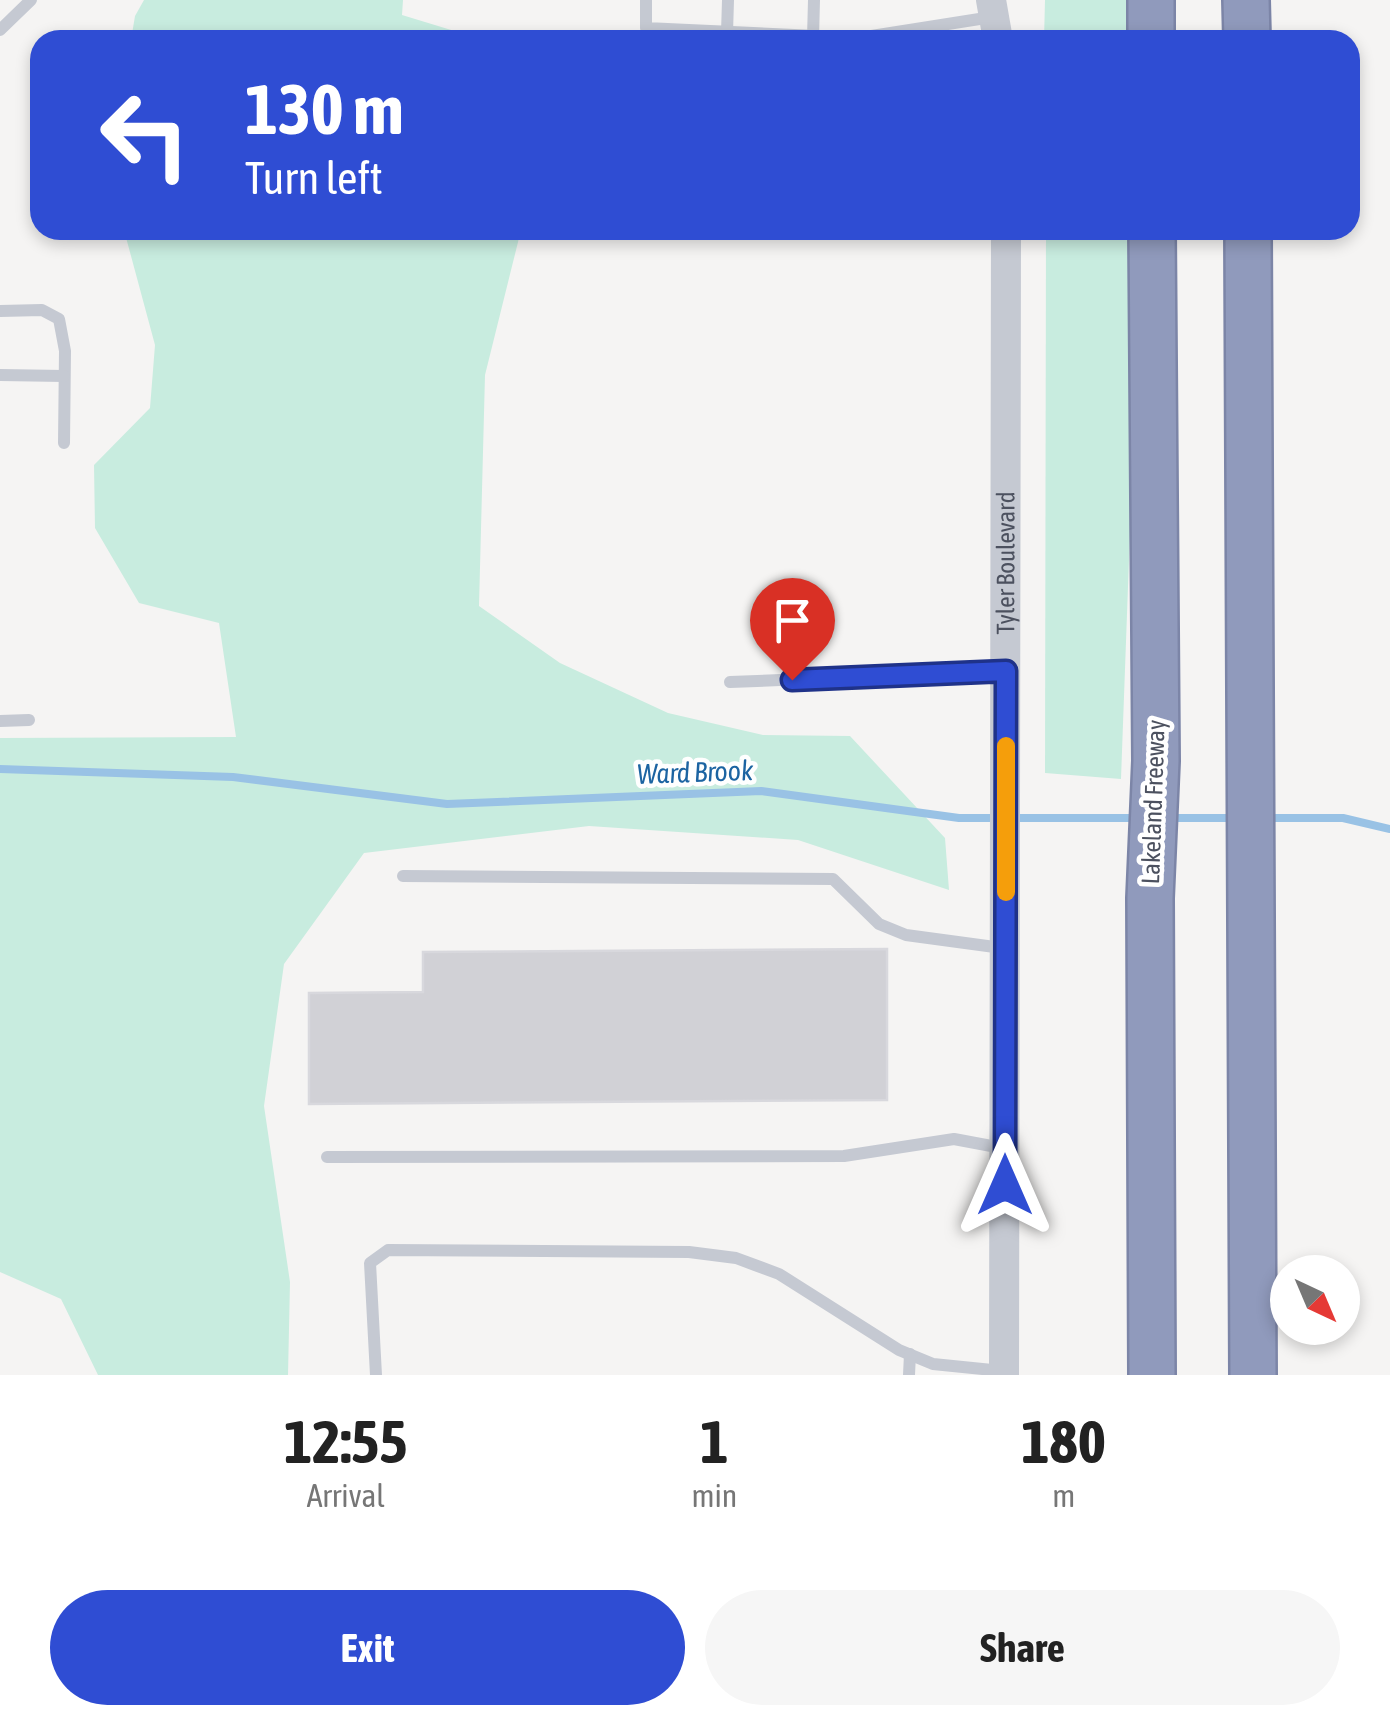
<!DOCTYPE html>
<style>
:root{--surface:#fff;--page:#f6f6f6;--text:#222;--muted:#767676;--accent:#2f4dd3}
body{margin:0;font-family:"Asap Condensed",sans-serif;background:var(--page);color:var(--text);height:100vh;display:flex;flex-direction:column;font-size:38px;white-space:nowrap}
*{box-sizing:border-box;margin:0}
p{font-size:32px;color:var(--muted)}
.icon{flex:none;width:55px;height:55px;fill:none;stroke:currentColor;stroke-width:2;stroke-linecap:round;stroke-linejoin:round}
.map{position:relative;height:1375px;overflow:hidden}
.details{display:flex;flex-direction:column;background:var(--surface);flex:1}
.details>*{flex:none}
.top-card{position:absolute;left:30px;top:30px;width:1330px;height:210px;border-radius:30px;box-shadow:0 5px 15px #0003;background:#2f4dd3;color:#fff;overflow:hidden}
.needle{width:65px;rotate:136deg}
.buttons{position:absolute;left:1270px;top:1255px;display:grid;gap:20px}
.buttons a{display:grid;place-items:center;width:90px;height:90px;border-radius:50%;background:var(--surface);box-shadow:0 5px 15px #0003;font-size:50px}
.pin{position:absolute;display:grid;place-items:center;width:85px;height:85px;color:#fff;margin:-102px -42px;border-radius:50% 50% 50% 0;rotate:-45deg;box-shadow:0 0 10px #0007}
.pin .icon{rotate:45deg}
.me{position:absolute;width:110px;margin:-55px;rotate:0deg;stroke-linejoin:round;filter:drop-shadow(0 0 8px #0008)}
.turn{display:flex;align-items:center;gap:35px;height:210px;padding:0 50px;font-size:45px}
.turn .icon{width:130px;height:130px;stroke-width:2.5}
.turn b{display:block;font-size:70px;line-height:85px}
.eta{display:flex;justify-content:space-evenly;align-items:center;height:170px;text-align:center}
.eta b{font-size:60px;font-weight:700;line-height:70px}
.cta{display:flex;gap:20px;margin-top:auto;padding:20px 50px}
.cta a{flex:1;height:115px;border-radius:60px;background:var(--accent);color:#fff;font-size:40px;font-weight:700;line-height:115px;text-align:center}
.cta a+a{background:var(--page);color:var(--text)}
.map>svg:first-child{display:block}
.green{fill:#c8ecdf}
.lines{fill:none;stroke-linecap:round;stroke-linejoin:round}
.stream{stroke:#99c2e5;stroke-width:8}
.building{fill:#d1d1d6;stroke:#d8d8dd;stroke-width:2.5}
.motorway-casing{stroke:#7c85a7;stroke-width:50}
.service{stroke:#c5c9d2;stroke-width:12}
.tertiary{stroke:#c5c9d2;stroke-width:30}
.motorway{stroke:#909abc;stroke-width:45}
.route-casing{stroke:#1f3289;stroke-width:25}
.route{stroke:#2f4dd3;stroke-width:18}
.slow{stroke:#f59e0b;stroke-width:18}
.labels{text-anchor:middle;stroke-width:9;stroke-linejoin:round;paint-order:stroke}
.street-label{font-size:25px;fill:#4c515f;stroke:#fff}
.water-label{font-size:28px;font-style:italic;fill:#1c64a2;stroke:#fff}
</style>
<div class="map">
<svg width="1390" height="1375" viewBox="0 0 1390 1375">
<rect width="100%" height="100%" fill="#f5f4f3"/>
<g class="green">
<polygon points="144,0 403,0 402,15 484,40 131,40 135,16"/>
<polygon points="1045,0 1129,0 1130,40 1044,40"/>
<polygon points="124,230 521,230 485,375 479,606 560,663 668,713 763,735 850,736 945,838 949,890 798,840 589,826 364,853 284,964 264,1106 290,1282 288,1375 98,1375 61,1299 0,1272 0,738 236,737 219,623 139,603 95,528 94,465 150,408 155,345"/>
<polygon points="1046,230 1130,230 1132,477 1121,779 1045,773"/>
</g>
<g class="lines">
<g class="stream">
<polyline points="0,769 233,777 447,804 761,791 959,818 997,818"/>
<polyline points="1011,818 1137,818"/>
<polyline points="1166,818 1237,818"/>
<polyline points="1266,818 1343,818 1390,829"/>
</g>
</g>
<polygon class="building" points="887,949 887,1100 309,1104 309,993 423,992 423,952"/>
<g class="lines">
<defs>
<g id="motorway">
<polyline points="1151,0 1151,40"/>
<polyline points="1246,0 1247,40"/>
<polyline points="1248,230 1253,1375"/>
<polyline points="1152,1375 1150,898 1156,761 1152,230"/>
</g>
</defs>
<use href="#motorway" class="motorway-casing"/>
<g class="service">
<polyline points="646,0 646,28 859,38 992,17"/>
<polyline points="0,30 31,0"/>
<polyline points="727,33 728,0"/>
<polyline points="813,38 814,0"/>
<polyline points="0,311 42,310 59,319 65,351 64,443"/>
<polyline points="0,375 64,376"/>
<polyline points="730,682 1003,671"/>
<polyline points="0,721 29,720"/>
<polyline points="403,876 833,879 879,924 906,935 1002,948"/>
<polyline points="327,1157 844,1156 954,1139 1002,1148"/>
<polyline points="376,1375 370,1263 388,1250 689,1252 736,1258 779,1274 899,1350 933,1364 1002,1371"/>
<polyline points="909,1375 910,1354"/>
</g>
<g class="tertiary">
<polyline points="991,0 998,40"/>
<path id="s1" d="M1004 1375 1006 230"/>
</g>
<use href="#motorway" class="motorway"/>
</g>
<g class="lines">
<defs>
<polyline id="route" points="792,680 1006,671 1005,1185"/>
</defs>
<use href="#route" class="route-casing"/>
<use href="#route" class="route"/>
<polyline class="slow" points="1006,746 1006,892"/>
</g>
<g class="labels">
<g class="street-label">
<text dy="9" stroke="none"><textPath href="#s1" startOffset="812">Tyler Boulevard</textPath></text>
<text transform="translate(1153 802) rotate(-88)" y="9">Lakeland Freeway</text>
</g>
<g class="water-label">
<text transform="translate(695 772) rotate(-2)" y="10">Ward Brook</text>
</g>
</g>
</svg>
<div class="buttons">
<a><svg class="needle" viewBox="-14 -14 28 28"><path d="M0-13l5 13h-10z" fill="#e53935"/><path d="M0 13l5-13h-10z" fill="#767676"/></svg></a>
</div>
<div class="pin" style="left:792px;top:680px;background:#d93025"><svg class="icon" aria-label="arrive" viewBox="0 0 24 24"><path d="M6 21V4h12l-3 4 3 4H6"/></svg></div>
<svg class="me" style="left:1005px;top:1185px" viewBox="-20 -20 40 40"><path d="M0-17L14 15 0 8-14 15z" fill="#2f4dd3" stroke="#fff" stroke-width="4"/></svg>
<div class="top-card">
<div class="turn"><svg class="icon" aria-label="left" viewBox="0 0 24 24"><path d="M17 20v-9H6M10 6l-5 5 5 5"/></svg><div><b>130 m</b>Turn left</div></div>
</div>
</div>
<section class="details">
<div class="eta">
<div><b>12:55</b><p>Arrival</p></div>
<div><b>1</b><p>min</p></div>
<div><b>180</b><p>m</p></div>
</div>
<div class="cta"><a>Exit</a><a>Share</a></div>
</section>
